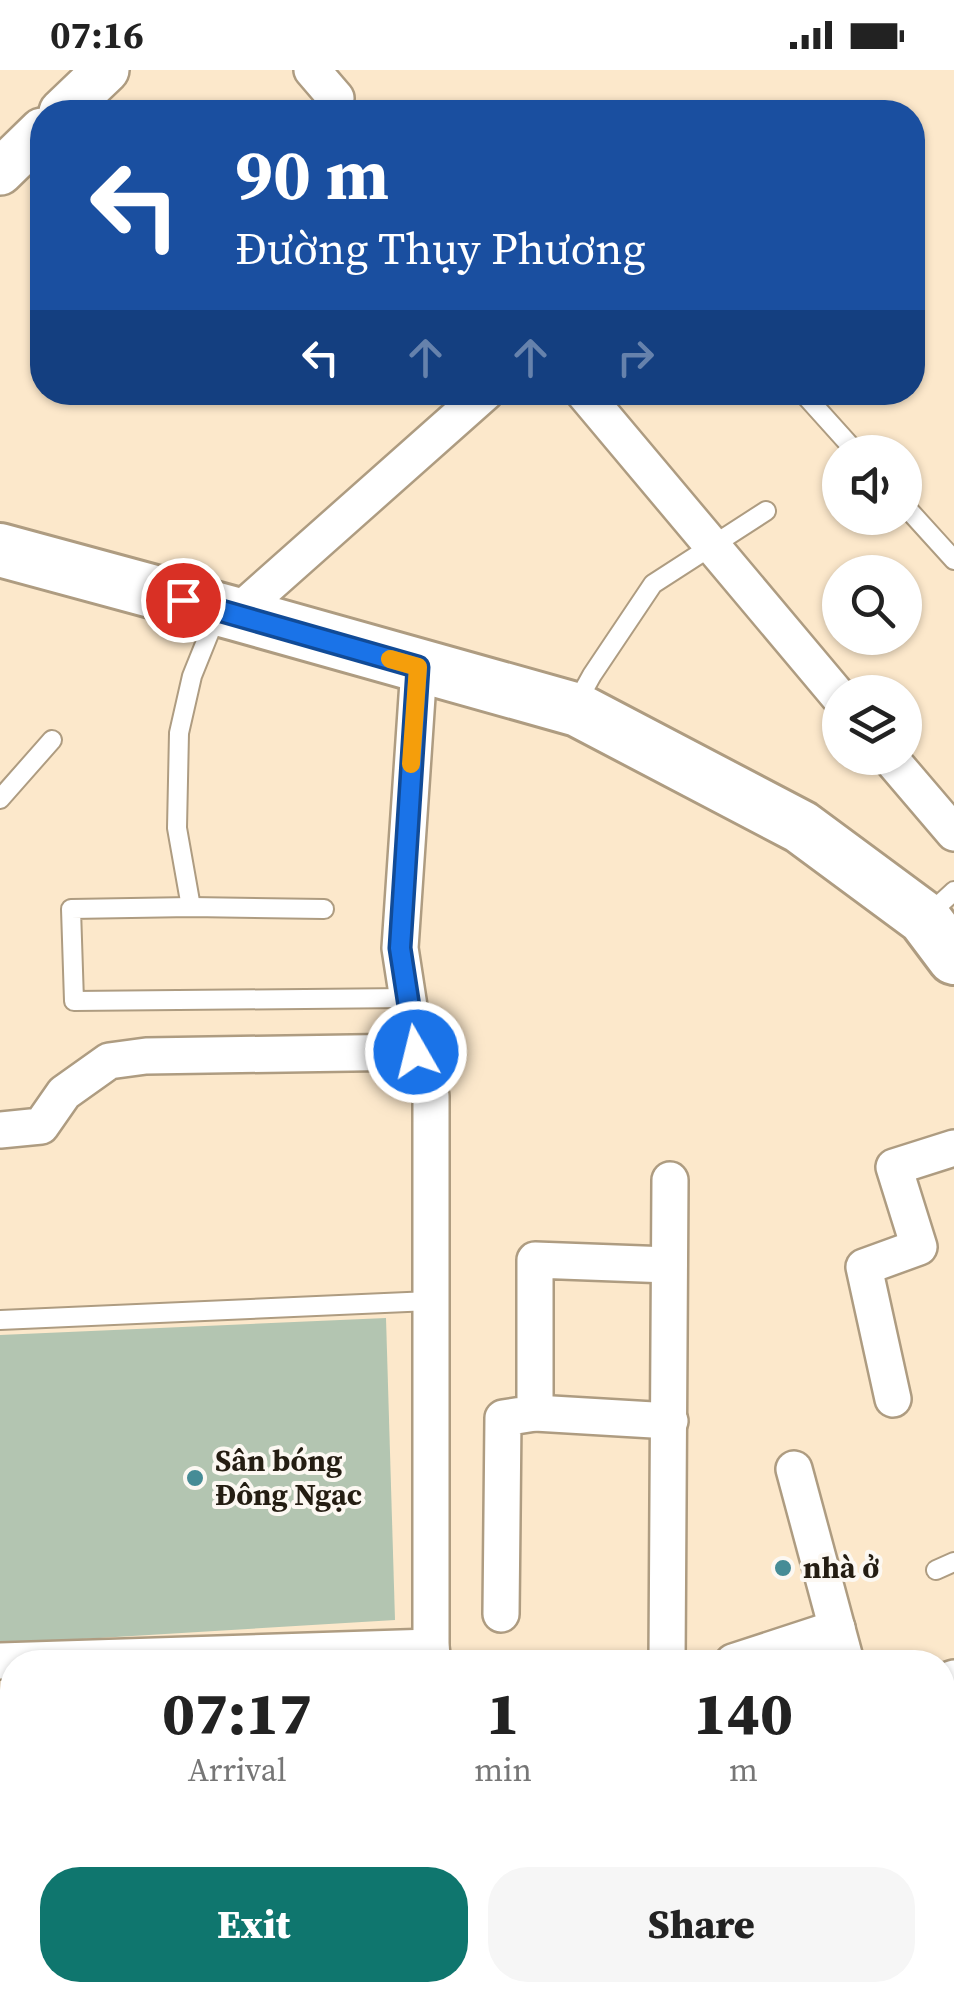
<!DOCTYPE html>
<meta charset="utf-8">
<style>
:root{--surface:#fff;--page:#f6f6f6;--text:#222;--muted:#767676;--accent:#0f766e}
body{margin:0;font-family:"Source Serif 4",serif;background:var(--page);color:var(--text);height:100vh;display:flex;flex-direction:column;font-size:38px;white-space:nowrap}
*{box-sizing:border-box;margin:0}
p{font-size:32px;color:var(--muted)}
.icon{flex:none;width:55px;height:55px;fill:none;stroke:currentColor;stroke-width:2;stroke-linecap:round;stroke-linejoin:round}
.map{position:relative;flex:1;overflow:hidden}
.details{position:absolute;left:0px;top:1580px;width:955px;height:352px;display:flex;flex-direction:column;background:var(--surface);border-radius:40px 40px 0 0;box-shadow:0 2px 8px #0004}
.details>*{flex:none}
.banner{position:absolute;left:30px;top:30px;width:895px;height:305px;border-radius:40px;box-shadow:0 2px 8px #0004;background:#1a4fa0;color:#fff;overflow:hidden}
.buttons{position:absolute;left:822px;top:365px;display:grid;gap:20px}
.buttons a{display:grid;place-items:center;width:100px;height:100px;border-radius:50%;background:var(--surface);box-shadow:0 2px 8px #0004;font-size:50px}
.pin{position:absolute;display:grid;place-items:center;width:85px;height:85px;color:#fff;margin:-42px;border:5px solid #fff;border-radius:50%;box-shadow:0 2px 10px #0007}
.me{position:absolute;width:110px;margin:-55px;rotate:352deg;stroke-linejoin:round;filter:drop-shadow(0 0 8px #0008)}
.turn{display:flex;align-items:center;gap:35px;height:210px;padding:0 40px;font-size:45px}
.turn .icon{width:130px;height:130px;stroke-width:2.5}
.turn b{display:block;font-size:70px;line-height:85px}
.lanes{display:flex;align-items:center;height:95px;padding:0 40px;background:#0003;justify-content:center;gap:50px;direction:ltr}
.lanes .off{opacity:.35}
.eta{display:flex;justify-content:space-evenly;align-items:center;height:170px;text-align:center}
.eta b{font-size:60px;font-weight:800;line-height:70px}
.cta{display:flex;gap:20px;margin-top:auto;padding:20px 40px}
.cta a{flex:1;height:115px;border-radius:40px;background:var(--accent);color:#fff;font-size:40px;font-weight:800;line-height:115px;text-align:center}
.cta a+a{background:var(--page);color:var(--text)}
.status{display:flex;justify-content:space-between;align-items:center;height:70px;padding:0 50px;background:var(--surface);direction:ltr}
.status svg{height:28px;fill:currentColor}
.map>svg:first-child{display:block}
.pitch{fill:#b3c5b1}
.building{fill:url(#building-back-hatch)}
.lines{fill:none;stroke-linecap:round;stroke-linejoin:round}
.service-casing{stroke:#ae9c81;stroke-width:22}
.minor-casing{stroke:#ae9c81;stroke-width:40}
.tertiary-casing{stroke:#ae9c81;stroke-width:50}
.secondary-casing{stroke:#ae9c81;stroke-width:58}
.service{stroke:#fff;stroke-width:18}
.minor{stroke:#fff;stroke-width:35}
.tertiary{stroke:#fff;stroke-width:45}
.secondary{stroke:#fff;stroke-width:52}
.route-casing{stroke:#114b97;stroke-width:25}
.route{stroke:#1a73e8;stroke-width:18}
.slow{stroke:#f59e0b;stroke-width:18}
.poi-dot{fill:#468c96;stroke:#fcf8f2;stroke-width:4}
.labels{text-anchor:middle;stroke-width:8;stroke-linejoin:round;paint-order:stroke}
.poi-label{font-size:30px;font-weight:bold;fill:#241d12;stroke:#fcf8f2;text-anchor:start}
</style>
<div class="status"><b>07:16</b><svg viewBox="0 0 49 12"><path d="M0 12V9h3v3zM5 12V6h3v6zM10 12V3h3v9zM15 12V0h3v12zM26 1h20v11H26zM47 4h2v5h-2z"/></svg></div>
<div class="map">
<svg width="954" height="1931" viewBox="0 0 954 1931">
<defs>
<pattern id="building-back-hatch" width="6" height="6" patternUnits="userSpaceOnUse" patternTransform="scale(2.5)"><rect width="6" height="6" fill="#8a6867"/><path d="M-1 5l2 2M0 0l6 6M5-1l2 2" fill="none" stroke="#715553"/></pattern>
</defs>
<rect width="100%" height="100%" fill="#fce8cb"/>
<g class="pitch">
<polygon points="386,1248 395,1550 0,1574 0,1265"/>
<polygon points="607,1920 681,1920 682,1925 656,1931 609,1931"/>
</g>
<g class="building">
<polygon points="12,1652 12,1748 0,1749 0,1653"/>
<polygon points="12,1808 12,1920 340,1920 340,1923 241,1931 0,1931 0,1809"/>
<polygon points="954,1877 954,1931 876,1931 892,1920 942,1920 942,1886"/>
<polygon points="491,1920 578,1920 579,1931 492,1931"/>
</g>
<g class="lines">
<defs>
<g id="service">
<polyline points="802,322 856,382"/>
<polyline points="905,436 954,490"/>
<polyline points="579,637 582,623 592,605 653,514 766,441"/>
<polyline points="0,729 52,670"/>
<polyline points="191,837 177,758 179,663 192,606 217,544"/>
<polyline points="324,839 191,837 71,839 74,931 408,928"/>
<polyline points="929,844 954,821"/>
<polyline points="0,1250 430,1231"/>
<polyline points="936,1500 954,1492"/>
</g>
<g id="minor">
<polyline points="312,0 336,28"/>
<polyline points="583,322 840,628"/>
<polyline points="236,544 486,322"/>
<polyline points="890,688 954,763"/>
<polyline points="416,982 400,878 419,597"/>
<polyline points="431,1026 431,1577 433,1592"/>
<polyline points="0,1060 41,1056 64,1023 109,991 146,986 416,982 419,992"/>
<polyline points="893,1329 864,1197 919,1177 894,1097 954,1078"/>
<polyline points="535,1343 670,1351"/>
<polyline points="794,1399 846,1592"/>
<polyline points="501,1544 503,1348 535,1343 535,1190 669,1195"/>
<polyline points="0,1591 431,1577"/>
<polyline points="667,1592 670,1110"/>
<polyline points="733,1592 837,1558"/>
<polyline points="942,1612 954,1608"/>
<polyline points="464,1920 465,1931"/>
</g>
<g id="tertiary">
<polyline points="62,42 106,0"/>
<polyline points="0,102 42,61"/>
</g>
<polyline id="secondary" points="0,480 236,544 578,640 801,757 924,848 954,888"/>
</defs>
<use href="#service" class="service-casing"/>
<use href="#minor" class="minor-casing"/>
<use href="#tertiary" class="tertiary-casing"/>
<use href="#secondary" class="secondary-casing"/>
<use href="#service" class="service"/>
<use href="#minor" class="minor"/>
<use href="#tertiary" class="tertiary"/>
<use href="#secondary" class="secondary"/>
</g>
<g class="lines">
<defs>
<polyline id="route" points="183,530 418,597 400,878 416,982"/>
</defs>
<use href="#route" class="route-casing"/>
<use href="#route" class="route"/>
<polyline class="slow" points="390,589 418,597 411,694"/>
</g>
<g class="poi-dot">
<circle cx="195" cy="1408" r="10"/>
<circle cx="783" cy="1498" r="10"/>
</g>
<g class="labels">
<g class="poi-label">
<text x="215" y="1401">Sân bóng<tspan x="215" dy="34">Đông Ngạc</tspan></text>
<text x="803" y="1508">nhà ở</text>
</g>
</g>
</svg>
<div class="buttons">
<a><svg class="icon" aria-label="sound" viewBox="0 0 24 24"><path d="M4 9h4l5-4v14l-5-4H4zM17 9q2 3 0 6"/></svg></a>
<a><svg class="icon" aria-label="search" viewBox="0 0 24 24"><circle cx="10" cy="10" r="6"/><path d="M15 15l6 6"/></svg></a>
<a><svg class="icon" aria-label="layers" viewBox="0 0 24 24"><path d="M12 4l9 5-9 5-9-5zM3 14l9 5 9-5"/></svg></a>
</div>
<div class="pin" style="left:183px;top:530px;background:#d93025"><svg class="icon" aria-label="arrive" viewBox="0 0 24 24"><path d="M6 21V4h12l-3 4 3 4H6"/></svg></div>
<svg class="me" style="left:416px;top:982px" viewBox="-20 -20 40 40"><circle r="17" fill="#1a73e8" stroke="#fff" stroke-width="3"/><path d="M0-11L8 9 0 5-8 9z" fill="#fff"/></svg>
<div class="banner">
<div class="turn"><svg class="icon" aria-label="left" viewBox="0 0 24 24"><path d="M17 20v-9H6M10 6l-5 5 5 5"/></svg><div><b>90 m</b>Đường Thụy Phương</div></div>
<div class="lanes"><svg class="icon" aria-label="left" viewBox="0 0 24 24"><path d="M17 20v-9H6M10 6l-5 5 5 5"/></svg><svg class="icon off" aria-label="ahead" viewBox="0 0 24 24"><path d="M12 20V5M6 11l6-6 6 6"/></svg><svg class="icon off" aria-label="ahead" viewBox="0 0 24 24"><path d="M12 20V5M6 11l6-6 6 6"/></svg><svg class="icon off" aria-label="right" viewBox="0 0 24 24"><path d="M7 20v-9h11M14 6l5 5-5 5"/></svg></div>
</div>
<section class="details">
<div class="eta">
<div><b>07:17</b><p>Arrival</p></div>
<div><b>1</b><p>min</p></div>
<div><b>140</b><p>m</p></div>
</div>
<div class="cta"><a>Exit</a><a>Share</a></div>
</section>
</div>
